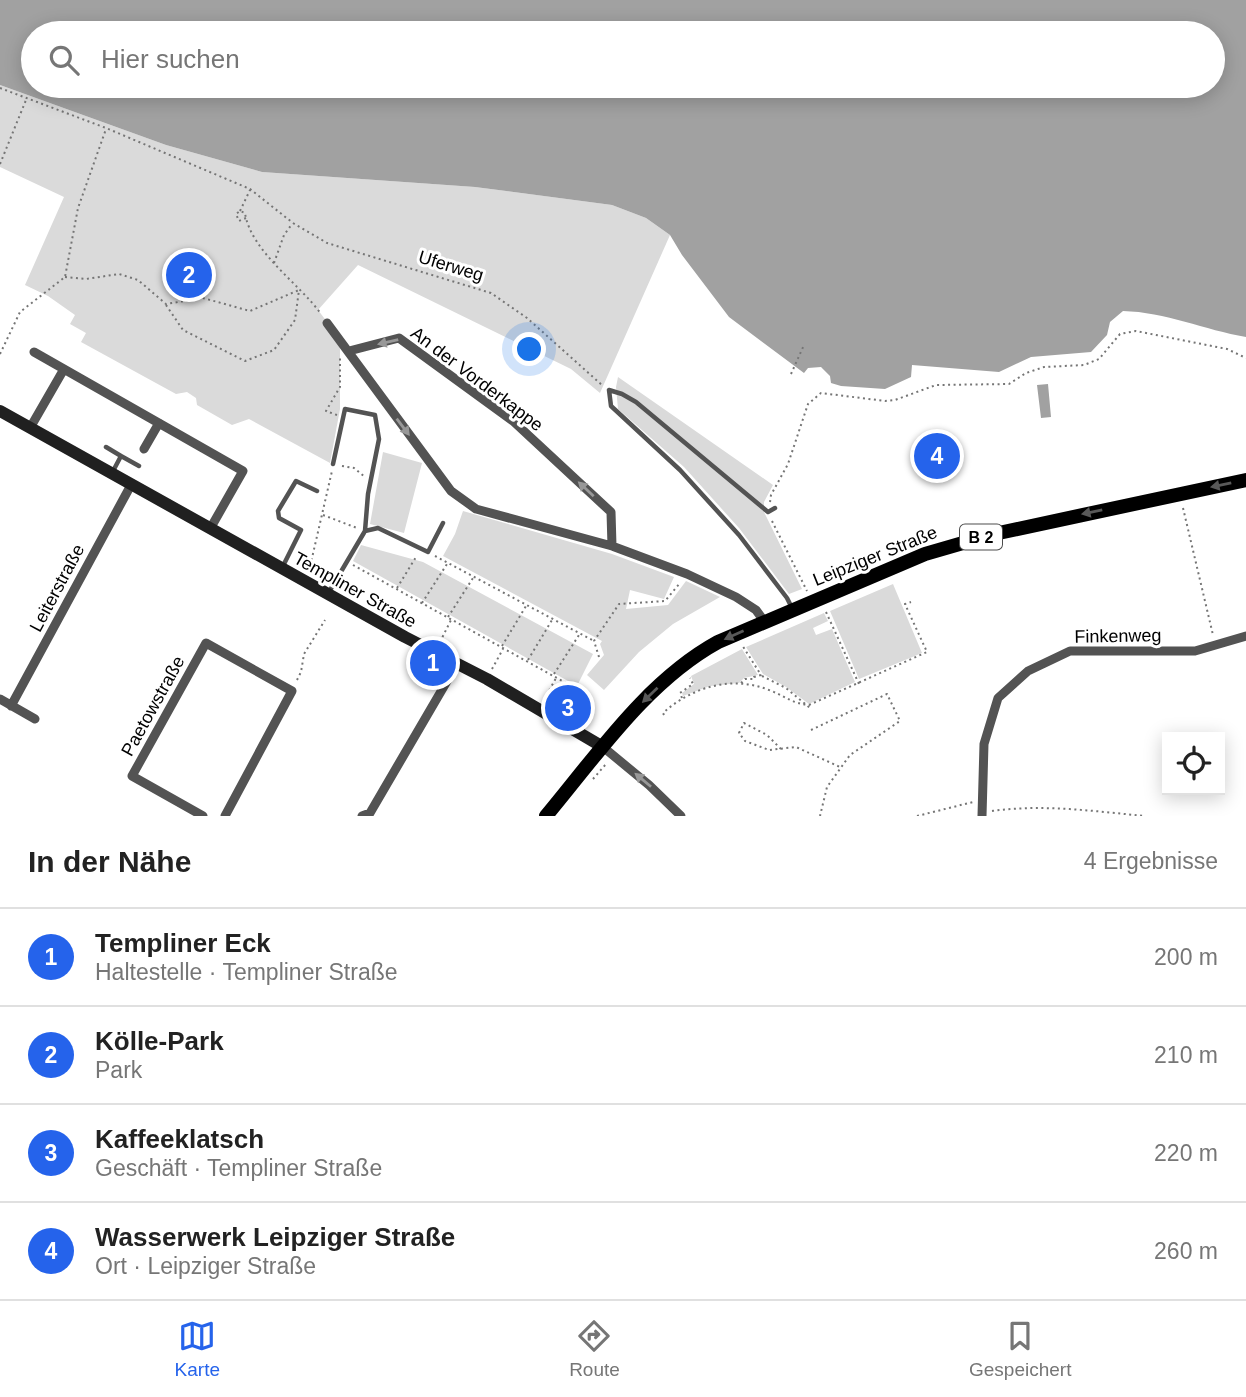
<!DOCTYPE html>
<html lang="de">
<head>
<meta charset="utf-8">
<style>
  body { margin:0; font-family:Arial,sans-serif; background:#f6f6f6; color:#222 }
  .controls { position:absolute; right:21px; bottom:21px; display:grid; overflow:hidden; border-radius:0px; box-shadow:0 4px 18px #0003 }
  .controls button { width:63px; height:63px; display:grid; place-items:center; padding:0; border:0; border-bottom:2px solid #e0e0e0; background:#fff; color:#222; font:35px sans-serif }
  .you { position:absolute; left:530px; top:350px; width:24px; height:24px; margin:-18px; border:5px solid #fff; border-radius:50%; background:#1a73e8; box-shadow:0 0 0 10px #1a73e833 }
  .badge { display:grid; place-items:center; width:46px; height:46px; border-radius:50%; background:#2563eb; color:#fff; font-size:23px; font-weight:700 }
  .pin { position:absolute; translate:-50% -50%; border:4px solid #fff; box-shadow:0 2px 7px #0006 }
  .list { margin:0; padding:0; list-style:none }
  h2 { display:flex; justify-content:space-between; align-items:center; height:91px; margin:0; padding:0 28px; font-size:30px }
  h2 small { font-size:23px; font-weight:400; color:#767676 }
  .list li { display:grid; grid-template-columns:46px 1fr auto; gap:21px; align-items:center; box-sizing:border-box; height:98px; padding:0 28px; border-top:2px solid #e0e0e0 }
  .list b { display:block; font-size:26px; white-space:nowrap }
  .list p { margin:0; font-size:23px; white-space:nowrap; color:#767676 }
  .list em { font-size:23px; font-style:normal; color:#767676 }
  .icon { flex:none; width:38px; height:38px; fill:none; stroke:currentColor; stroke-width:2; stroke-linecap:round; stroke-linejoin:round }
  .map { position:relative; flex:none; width:1246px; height:816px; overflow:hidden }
  .search { position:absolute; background:#fff; box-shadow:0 4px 18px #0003; left:21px; right:21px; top:21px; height:77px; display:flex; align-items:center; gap:18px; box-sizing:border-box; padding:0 24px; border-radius:38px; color:#767676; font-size:26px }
  .sheet { height:483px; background:#fff }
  nav { display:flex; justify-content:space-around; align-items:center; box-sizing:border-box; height:98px; border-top:2px solid #e0e0e0; background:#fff; font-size:19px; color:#767676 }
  nav a { display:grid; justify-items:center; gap:4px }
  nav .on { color:#2563eb }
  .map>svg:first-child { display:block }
  .green { fill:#dadada }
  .water { fill:#a1a1a1; fill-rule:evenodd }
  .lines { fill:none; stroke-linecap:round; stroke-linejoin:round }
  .path { stroke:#757575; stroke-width:2; stroke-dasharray:2 3.5; stroke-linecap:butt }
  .lane { stroke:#535353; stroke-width:4.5 }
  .street { stroke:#535353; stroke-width:9 }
  .secondary { stroke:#202020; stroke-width:12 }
  .primary { stroke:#000; stroke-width:14 }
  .oneway { fill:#989898 }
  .oneway2 { fill:#595959 }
  .labels { text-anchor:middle; stroke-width:6; stroke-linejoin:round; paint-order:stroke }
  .shield { fill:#fff; stroke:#4c4c4c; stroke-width:2 }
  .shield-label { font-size:16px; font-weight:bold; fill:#000 }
  .street-label { font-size:18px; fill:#000; stroke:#fff }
</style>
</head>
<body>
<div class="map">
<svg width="1246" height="816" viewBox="0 0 1246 816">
  <rect width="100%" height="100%" fill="#fff"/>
  <!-- green -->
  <path class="green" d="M0 85 166 145 262 172 475 187 612 205 646 218 670 235 600 393 571 369 358 265 318 310 340 339V409L330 463 249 419 232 425 197 405 196 398 187 392 176 394 81 342 86 333 70 324 75 315 48 296 25 285 64 197 0 167Z
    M618 377 773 485 764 502V512L802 589 789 594 739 528 684 467 618 409 616 387Z
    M383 452 422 463 404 533 370 524Z
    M463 511 612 554 674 577 664 599 630 590 626 609 668 605 686 581 720 597 673 624 639 652 604 690 587 675 604 655 600 644 602 641 443 556 455 534Z
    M361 545 423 562 593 654 577 686 353 561Z
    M893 584 922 653 859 679 830 611Z
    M824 613 828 621 813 628 816 635 832 629 855 682 809 704 786 687 763 674 746 647Z
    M742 649 758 675 744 678 739 683 710 686 683 696 682 693 694 684 691 676Z"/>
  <!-- water -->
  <path class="water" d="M0 0H1246V337C1205 330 1165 312 1123 311L1110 322 1107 335 1091 352 1031 357 999 372 912 365 911 377 885 389 841 386 831 383 830 376 821 367 808 368 804 373 729 317 682 255 670 235 646 218 612 205 475 187 262 172 166 145 0 85ZM33 33H1213V86H33Z
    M1048 384 1051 417 1041 418 1037 385Z"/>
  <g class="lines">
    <!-- path -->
    <path class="path" d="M0 88 106 128 250 189 293 223 327 243 491 293 527 318 603 386
      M0 164 26 100
      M240 211 250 190
      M246 218 239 221 236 214 240 211 245 213C251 252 299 283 321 314
      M274 263 284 235 292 224
      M65 277 86 279 119 274 138 280 166 304 203 298 250 311 299 290
      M166 305 183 330 245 361 274 350 295 320 299 290
      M0 354 20 312 65 277 78 208 106 129
      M791 374 804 345
      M337 415 326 411 340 387V358
      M342 466 354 468 365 477
      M770 502 771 495 788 464 808 404 821 393 885 401 895 400 936 385 1009 384 1026 373 1044 367 1084 365 1099 359 1120 334 1136 331 1227 349 1246 358
      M1183 508 1213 635
      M323 515 357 528
      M772 521 807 591
      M435 556 594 641
      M353 565 575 688
      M309 571 332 471
      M397 588 416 557
      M422 603 447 564
      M826 612 859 684
      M448 617 473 578
      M440 642 451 620
      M502 646 526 606
      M599 657 594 641 619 604 665 601 680 583
      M528 660 552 620
      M492 669 503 649
      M554 674 579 635
      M762 676 786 688 810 708
      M297 680 301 672 304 654 325 620
      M741 683 745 679H754V677L761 675 742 645
      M682 698 680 693 693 684 690 678
      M544 700 556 678
      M664 715 663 713C692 687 732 675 769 690 783 695 793 704 809 705L927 652 905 604 911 602
      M811 730 887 694 900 721 850 755 827 787 820 816
      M781 749 767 735 744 723 739 733 745 741 769 750 796 747 840 767
      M593 779 606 764
      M992 811C1042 804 1094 811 1144 816
      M917 816 973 802"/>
    <!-- lane -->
    <path class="lane" d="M106 447 121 456 112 473
      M121 456 139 466
      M775 508 768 512 636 402 622 394 609 390 611 406 680 470 739 535 787 598 792 608
      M365 531 378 528 428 552 443 523
      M282 568 301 530 279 518 278 511 296 481 317 491
      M329 592 365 531 368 494 379 439 375 415 345 409 333 464"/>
    <!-- street -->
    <path class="street" d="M327 323 451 491 476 509 612 546 687 574 736 597 756 610 764 621
      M349 351 399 338 513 421 611 512 612 546
      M34 352 243 471 210 529
      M30 428 64 369
      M144 449 159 423
      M0 699 35 719
      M11 706 131 485
      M603 747 649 785 681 816
      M203 816 132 776 206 643 292 691 225 816
      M362 816 370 813 457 664
      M982 816 984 744 998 698 1028 671 1070 651H1195L1246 636"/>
    <!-- secondary -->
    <path class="secondary" d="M0 411 405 637 487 679 603 747"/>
    <!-- primary -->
    <path class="primary" d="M546 816C597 755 647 681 718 642L925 554 994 534 1246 480"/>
  </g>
  <!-- one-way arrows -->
  <defs><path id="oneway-solid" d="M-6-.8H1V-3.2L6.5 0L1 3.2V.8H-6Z" transform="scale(1.75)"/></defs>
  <g class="oneway">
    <use href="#oneway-solid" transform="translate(388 342) rotate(167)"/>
    <use href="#oneway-solid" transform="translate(403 427) rotate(53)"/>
    <use href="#oneway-solid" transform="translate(586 489) rotate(-137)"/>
    <use href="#oneway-solid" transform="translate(643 780) rotate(-140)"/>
  </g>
  <g class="oneway2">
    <use href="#oneway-solid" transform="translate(1221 485) rotate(168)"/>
    <use href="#oneway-solid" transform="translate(1092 512) rotate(168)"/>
    <use href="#oneway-solid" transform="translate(734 635) rotate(156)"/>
    <use href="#oneway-solid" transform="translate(650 695) rotate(136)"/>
  </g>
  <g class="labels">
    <!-- shield labels -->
    <rect class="shield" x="960" y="524.5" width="42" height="25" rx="5"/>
    <g class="shield-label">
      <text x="981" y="543">B 2</text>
    </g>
    <!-- street labels -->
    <g class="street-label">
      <text transform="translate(451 266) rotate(17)" y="6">Uferweg</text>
      <text transform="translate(477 379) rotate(37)" y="6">An der Vorderkappe</text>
      <text transform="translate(875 556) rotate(-22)" y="6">Leipziger Straße</text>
      <text transform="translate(57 588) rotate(-62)" y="6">Leiterstraße</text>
      <text transform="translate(355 590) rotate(29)" y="6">Templiner Straße</text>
      <text transform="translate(1118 636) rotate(-1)" y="6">Finkenweg</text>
      <text transform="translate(153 706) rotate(-61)" y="6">Paetowstraße</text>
    </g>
  </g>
</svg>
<div class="controls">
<button><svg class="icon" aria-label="locate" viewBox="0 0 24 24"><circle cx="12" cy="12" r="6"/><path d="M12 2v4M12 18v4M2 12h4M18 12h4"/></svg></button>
</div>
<div class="you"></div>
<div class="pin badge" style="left:433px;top:663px">1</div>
<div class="pin badge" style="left:189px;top:275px">2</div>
<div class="pin badge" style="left:568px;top:708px">3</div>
<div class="pin badge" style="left:937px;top:456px">4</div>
<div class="search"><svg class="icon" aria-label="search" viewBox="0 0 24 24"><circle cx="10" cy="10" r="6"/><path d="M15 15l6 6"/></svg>Hier suchen</div>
</div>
<section class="sheet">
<h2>In der Nähe<small>4 Ergebnisse</small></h2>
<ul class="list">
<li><span class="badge">1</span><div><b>Templiner Eck</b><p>Haltestelle · Templiner Straße</p></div><em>200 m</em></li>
<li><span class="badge">2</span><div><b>Kölle-Park</b><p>Park</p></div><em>210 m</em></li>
<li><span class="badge">3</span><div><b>Kaffeeklatsch</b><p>Geschäft · Templiner Straße</p></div><em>220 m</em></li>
<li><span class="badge">4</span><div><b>Wasserwerk Leipziger Straße</b><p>Ort · Leipziger Straße</p></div><em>260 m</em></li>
</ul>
</section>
<nav>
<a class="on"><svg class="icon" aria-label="map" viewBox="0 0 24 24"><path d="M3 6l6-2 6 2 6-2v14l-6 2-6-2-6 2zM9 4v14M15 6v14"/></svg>Karte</a>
<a><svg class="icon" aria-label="directions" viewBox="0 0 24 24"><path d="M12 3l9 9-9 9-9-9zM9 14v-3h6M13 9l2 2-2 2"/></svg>Route</a>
<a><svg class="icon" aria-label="saved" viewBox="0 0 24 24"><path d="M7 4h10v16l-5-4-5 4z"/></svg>Gespeichert</a>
</nav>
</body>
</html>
